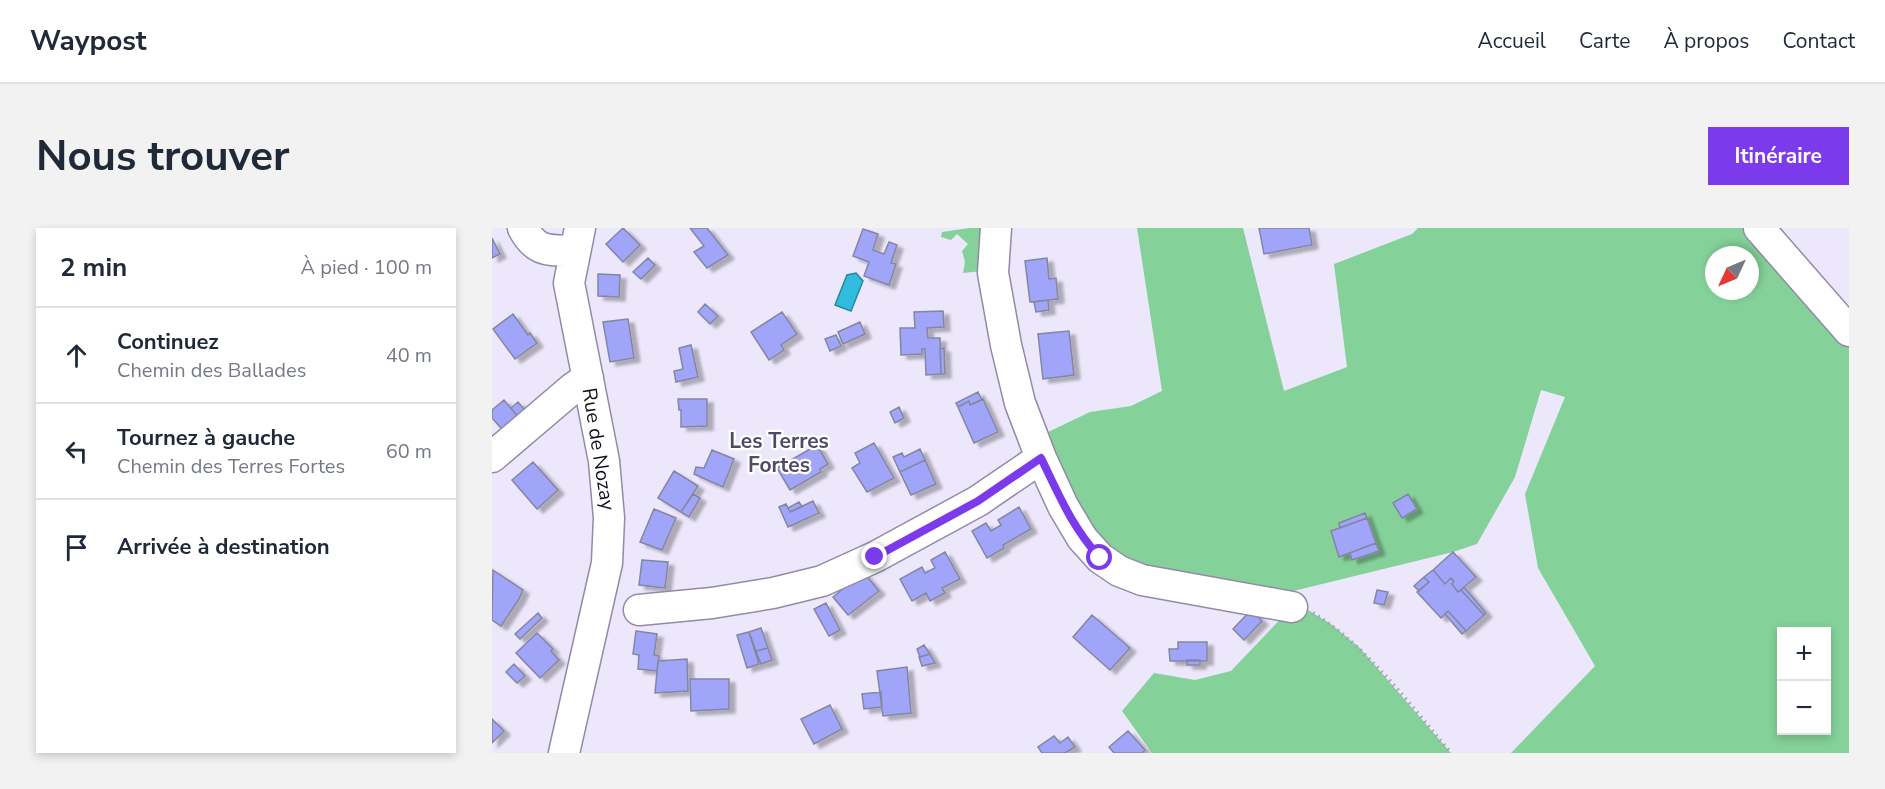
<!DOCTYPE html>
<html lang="fr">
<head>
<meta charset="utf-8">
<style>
  body { margin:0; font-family:"Nunito Sans",sans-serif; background:#f2f2f3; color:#1f2937 }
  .controls { position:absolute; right:18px; bottom:18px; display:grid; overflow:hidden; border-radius:0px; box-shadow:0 3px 9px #0003 }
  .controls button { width:54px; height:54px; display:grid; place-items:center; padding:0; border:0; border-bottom:2px solid #e0e1e3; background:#fff; color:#1f2937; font:30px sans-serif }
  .compass { position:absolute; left:1213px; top:18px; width:54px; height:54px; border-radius:50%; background:#fff; box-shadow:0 3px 9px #0003; rotate:226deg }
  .stop { position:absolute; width:18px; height:18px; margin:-14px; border:4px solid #7c3aed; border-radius:50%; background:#fff }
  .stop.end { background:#7c3aed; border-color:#fff; box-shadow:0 2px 6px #0008 }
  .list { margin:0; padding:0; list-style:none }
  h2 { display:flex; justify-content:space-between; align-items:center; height:78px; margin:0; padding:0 24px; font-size:26px }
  h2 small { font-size:20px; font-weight:400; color:#747a83 }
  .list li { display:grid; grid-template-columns:39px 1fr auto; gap:18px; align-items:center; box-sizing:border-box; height:96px; padding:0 24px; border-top:2px solid #e0e1e3 }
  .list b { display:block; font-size:22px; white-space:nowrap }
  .list p { margin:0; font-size:20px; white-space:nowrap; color:#747a83 }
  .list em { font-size:20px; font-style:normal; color:#747a83 }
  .icon { flex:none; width:33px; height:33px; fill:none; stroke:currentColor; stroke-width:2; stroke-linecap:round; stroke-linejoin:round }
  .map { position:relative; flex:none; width:1357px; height:525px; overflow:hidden; border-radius:0px }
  header { display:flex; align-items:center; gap:36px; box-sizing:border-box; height:84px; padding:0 30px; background:#fff; border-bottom:2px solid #e0e1e3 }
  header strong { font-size:28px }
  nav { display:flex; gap:33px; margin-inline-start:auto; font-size:21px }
  .intro { display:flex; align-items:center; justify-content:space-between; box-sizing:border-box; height:144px; padding:0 36px }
  h1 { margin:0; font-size:42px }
  .button { padding:15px 27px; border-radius:0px; background:#7c3aed; color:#fff; font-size:21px; font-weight:700 }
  main { display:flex; gap:36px; padding:0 36px }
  aside { flex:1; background:#fff; border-radius:0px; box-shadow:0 3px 9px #0003 }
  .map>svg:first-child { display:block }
  .green { fill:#85d19a; fill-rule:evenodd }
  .water { fill:#31bbdd; stroke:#2787a2; stroke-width:1.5 }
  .building { fill:#a0a5fa; stroke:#8386a2; stroke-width:1.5; filter:url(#shadow) }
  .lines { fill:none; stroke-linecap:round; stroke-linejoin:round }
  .minor-casing { stroke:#928aa7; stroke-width:33 }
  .path { stroke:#a5a1b1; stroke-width:4; stroke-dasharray:1.5 4.5; stroke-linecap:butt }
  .minor { stroke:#fff; stroke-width:30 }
  .route { stroke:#7c3aed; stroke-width:8 }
  .labels { text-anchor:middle; stroke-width:4.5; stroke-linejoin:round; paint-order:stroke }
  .street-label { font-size:20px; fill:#110e19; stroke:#fff }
  .neighbourhood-label { font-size:21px; font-weight:bold; fill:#514a64; stroke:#fff }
</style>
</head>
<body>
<header>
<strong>Waypost</strong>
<nav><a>Accueil</a><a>Carte</a><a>À propos</a><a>Contact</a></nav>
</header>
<div class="intro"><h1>Nous trouver</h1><a class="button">Itinéraire</a></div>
<main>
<aside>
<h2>2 min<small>À pied · 100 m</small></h2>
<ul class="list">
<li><svg class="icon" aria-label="ahead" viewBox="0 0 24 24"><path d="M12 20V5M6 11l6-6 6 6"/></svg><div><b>Continuez</b><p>Chemin des Ballades</p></div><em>40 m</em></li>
<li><svg class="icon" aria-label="left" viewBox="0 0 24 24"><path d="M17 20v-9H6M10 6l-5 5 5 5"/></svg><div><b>Tournez à gauche</b><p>Chemin des Terres Fortes</p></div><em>60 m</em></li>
<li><svg class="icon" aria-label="arrive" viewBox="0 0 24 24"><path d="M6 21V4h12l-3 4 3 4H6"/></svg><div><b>Arrivée à destination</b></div></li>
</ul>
</aside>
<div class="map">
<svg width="1357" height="525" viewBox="0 0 1357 525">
  <defs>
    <filter id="shadow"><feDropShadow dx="6" dy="4" stdDeviation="1.5" flood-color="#0004"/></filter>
  </defs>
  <rect width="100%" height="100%" fill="#ece7fa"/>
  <!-- green -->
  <path class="green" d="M477 0H494L490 43 471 45 473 34 470 23 476 16 465 6 459 12 449 9 450 4Z
    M645 0H751L792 163 855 139 842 36 920 6 926 0H1254L1357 119V525H1019L1103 438 1046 340 1033 266 1073 169 1049 162 1023 249 985 316 961 324 785 367 645 340 605 314 552 206 598 184 639 178 670 163ZM1222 27H1258V63H1222ZM1290 404H1334V502H1290Z
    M800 379 816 382 839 396 868 420 959 525H660L630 483 662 445 703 452 739 443Z"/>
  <!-- water -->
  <path class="water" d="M364 45 371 53 359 83 343 77 355 47Z"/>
  <!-- building -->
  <path class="building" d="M131 0 148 17 131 34 114 16Z
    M198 0H215L236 27 215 40 202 24 212 18Z
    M767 0H817L820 17 772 26Z
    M371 1 386 6 381 22 392 26 397 14 405 17 399 35 404 36 397 57 372 48 377 34 361 28Z
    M0 10 8 26 0 30Z
    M156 30 163 37 149 51 141 44Z
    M555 30 557 51 564 50 566 71 538 74 533 33Z
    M106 46 128 47 127 69 106 68Z
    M556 72 557 82 544 84 542 74Z
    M213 76 226 88 218 96 206 84Z
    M451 83 452 99 435 100 436 110H448L449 146 434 147 433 121H430V126L409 127 408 100H423L422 84Z
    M290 84 305 106 289 117 292 122 277 132 259 104Z
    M21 86 36 107 38 105 45 115 23 131 1 101Z
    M136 91 142 130 118 134 111 94Z
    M368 94 373 106 351 116 346 104Z
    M577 103 582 147 551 151 546 106Z
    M344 107 349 118 338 123 333 111Z
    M199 117 206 149 184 154 182 143 191 141 187 120Z
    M452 120 453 146H449L448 121Z
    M486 164 490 172 478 177 477 173 466 179 464 175Z
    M186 171H215V198L189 199V182H187Z
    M491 171 506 204 482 215 466 179 477 173 478 177Z
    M12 172 31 195 16 208 0 190V182Z
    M26 174 38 188 30 194 19 180Z
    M407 179 412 190 403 195 398 184Z
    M382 215 402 250 375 264 360 240 368 235 363 225Z
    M325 217 336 236 328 241 329 244 298 262 285 240Z
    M428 221 433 232 408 244 401 229 410 225 412 229Z
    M220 222 242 231 231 259 202 246 204 239 212 240Z
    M433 232 444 256 419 267 408 244Z
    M41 234 66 262 45 281 20 252Z
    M182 243 206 258 189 284 166 270Z
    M201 266 208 270 197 289 189 284Z
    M916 266 925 281 910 290 901 275Z
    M321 273 327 285 296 299 287 279 294 276 298 284Z
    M307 274 310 279 298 284 296 280Z
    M527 279 539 301 511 317 512 320 495 330 480 303 494 295 499 303 509 297 506 292Z
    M162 281 184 290 170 322 148 314Z
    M873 285 875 290 848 300 847 295Z
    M875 290 884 315 847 329 839 303Z
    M884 315 887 323 860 332 858 325Z
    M453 324 468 351 450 360 453 365 438 373 434 365 420 373 408 351 430 339 433 345 443 340 439 332Z
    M961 324 984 349 966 364 960 356 962 353 959 350 953 356 941 342Z
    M150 332 176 334 173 360 147 357Z
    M1 342 31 362 27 371 9 398 0 392Z
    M941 342 953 356 959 350 962 353 960 356 966 364 969 362 992 387 974 403 956 383 949 390 925 364 937 354 932 349Z
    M371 344 387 363 356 387 341 369Z
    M932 349 937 354 927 363 922 358Z
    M972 359 994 385 992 387 969 362Z
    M885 362 896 364 892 377 882 375Z
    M334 375 348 402 337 408 322 381Z
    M759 382 770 393 752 412 741 401Z
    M956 383 974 403 970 406 953 386Z
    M46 385 50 390 28 411 23 406Z
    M600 387 638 420 618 442 581 409Z
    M269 400 276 420 264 423 257 404Z
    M144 403 165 406 162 427 167 428 165 443 146 441 147 427 141 426Z
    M257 404 267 436 255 440 245 407Z
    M45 405 61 421 59 423 67 432 48 450 24 425Z
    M686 414H715V433H678L677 421H686Z
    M432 417 438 426 428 429 425 421Z
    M276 420 280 432 269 436 264 423Z
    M438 426 443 435 430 438 427 429Z
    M195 431 196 463 163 465 166 433Z
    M695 432H708V437H695Z
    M22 436 33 448 25 455 14 444Z
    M415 439 419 485 391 488 385 443Z
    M198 451H237V481L199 483Z
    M389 464 390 479 372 481 370 466Z
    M338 477 350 501 322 516 309 491Z
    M0 491 12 503 0 515Z
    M636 503 653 522 650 525H622L617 519Z
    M562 508 568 515 576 509 583 519 573 525H550L546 519Z"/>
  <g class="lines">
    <!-- minor casing -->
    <g class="minor-casing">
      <path id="minor" d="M31 0C44 25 57 22 82 23
        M504 0 501 45 514 117 528 175 549 230 571 278 590 310 608 330 627 343 650 352 800 379
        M1267 0 1357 103
        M0 229 81 160 96 150
        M147 382 220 375 281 365 330 353 383 329 486 273 549 230
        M72 525 115 335 117 290 112 233 77 55 88 0"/>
    </g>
    <!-- path -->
    <path class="path" d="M821 385C877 420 916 475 959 525"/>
    <!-- minor -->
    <use href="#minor" class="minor"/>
  </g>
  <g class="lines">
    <!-- route -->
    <path class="route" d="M383 329 486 273 549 230C568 269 579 297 608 330"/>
  </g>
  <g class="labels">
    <!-- street labels -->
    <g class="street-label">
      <text transform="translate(107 221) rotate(81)" y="7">Rue de Nozay</text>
    </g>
    <!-- neighbourhood labels -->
    <g class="neighbourhood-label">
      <text x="287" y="220">Les Terres<tspan x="287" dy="24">Fortes</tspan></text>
    </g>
  </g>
</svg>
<div class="controls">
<button>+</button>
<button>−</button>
</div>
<svg class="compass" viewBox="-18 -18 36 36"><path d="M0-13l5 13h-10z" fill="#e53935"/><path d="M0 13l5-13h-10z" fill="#747a83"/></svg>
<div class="stop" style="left:608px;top:330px"></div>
<div class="stop end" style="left:383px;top:329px"></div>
</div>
</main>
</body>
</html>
